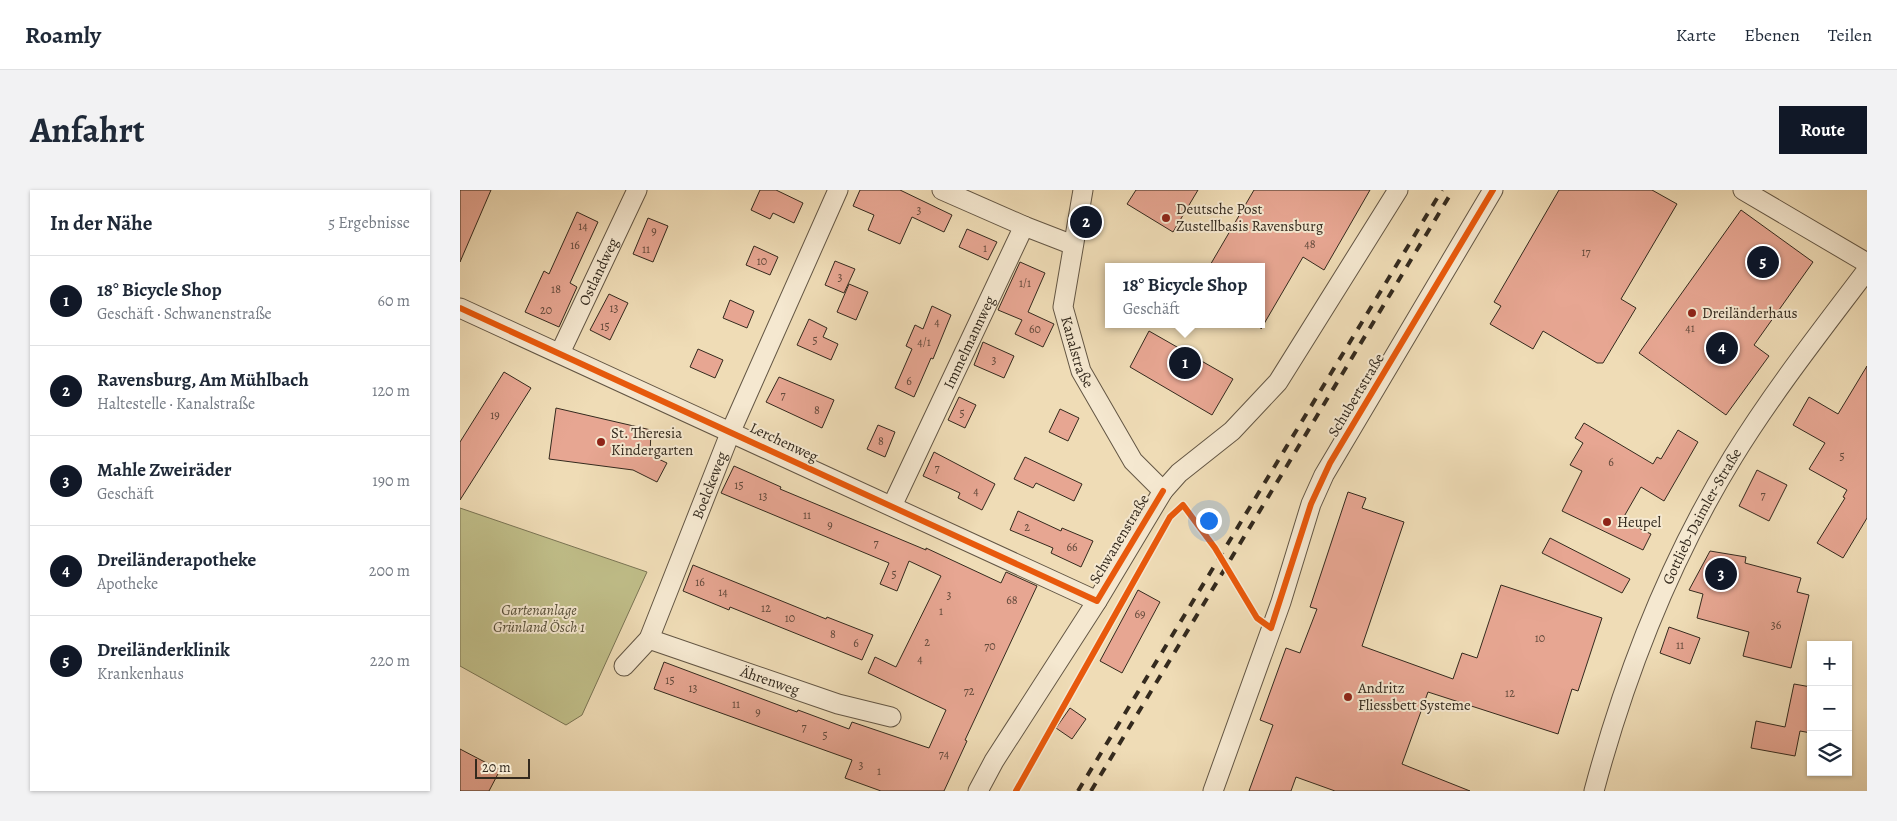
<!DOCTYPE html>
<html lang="de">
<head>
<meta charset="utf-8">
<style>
  body { margin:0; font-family:Alegreya,serif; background:#f2f2f3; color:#1f2937 }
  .controls { position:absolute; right:15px; bottom:15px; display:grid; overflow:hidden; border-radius:0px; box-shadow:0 1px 4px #0004 }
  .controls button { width:45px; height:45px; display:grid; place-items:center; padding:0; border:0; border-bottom:1px solid #e0e1e3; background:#fff; color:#1f2937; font:25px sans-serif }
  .scale { position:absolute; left:15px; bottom:12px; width:55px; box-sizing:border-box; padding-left:5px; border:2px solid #342a1e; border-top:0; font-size:14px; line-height:18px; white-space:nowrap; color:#342a1e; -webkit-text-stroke:4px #f5e8d0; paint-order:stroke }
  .you { position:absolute; left:748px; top:330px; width:18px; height:18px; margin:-12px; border:4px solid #fff; border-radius:50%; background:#1a73e8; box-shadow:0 0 0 8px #1a73e833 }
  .badge { display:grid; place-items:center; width:32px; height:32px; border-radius:50%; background:#111827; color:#fff; font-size:16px; font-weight:700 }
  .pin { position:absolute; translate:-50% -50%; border:2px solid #fff; box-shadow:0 1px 5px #0006 }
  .popup { position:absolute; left:645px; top:73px; width:160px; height:65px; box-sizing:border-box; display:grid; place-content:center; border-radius:0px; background:#fff; filter:drop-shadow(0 1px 4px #0005); font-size:16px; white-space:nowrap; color:#747a83 }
  .popup b { font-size:19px; color:#1f2937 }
  .popup::after { content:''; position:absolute; left:50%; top:100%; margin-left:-10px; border:10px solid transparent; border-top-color:#fff }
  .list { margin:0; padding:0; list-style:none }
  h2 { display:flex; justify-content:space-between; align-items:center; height:65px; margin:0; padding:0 20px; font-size:21px }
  h2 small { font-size:16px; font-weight:400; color:#747a83 }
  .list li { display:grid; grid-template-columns:32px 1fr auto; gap:15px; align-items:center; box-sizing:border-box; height:90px; padding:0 20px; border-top:1px solid #e0e1e3 }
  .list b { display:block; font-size:19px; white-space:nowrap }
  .list p { margin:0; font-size:16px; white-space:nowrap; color:#747a83 }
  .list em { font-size:16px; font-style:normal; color:#747a83 }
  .icon { flex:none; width:28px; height:28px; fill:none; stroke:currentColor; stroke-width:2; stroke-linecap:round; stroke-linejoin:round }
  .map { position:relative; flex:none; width:1407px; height:601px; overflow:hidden; border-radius:0px }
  header { display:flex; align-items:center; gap:30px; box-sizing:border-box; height:70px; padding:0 25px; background:#fff; border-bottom:1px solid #e0e1e3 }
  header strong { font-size:24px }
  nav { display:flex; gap:28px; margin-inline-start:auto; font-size:18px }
  .intro { display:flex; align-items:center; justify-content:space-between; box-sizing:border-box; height:120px; padding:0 30px }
  h1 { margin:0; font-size:35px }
  .button { padding:12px 22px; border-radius:0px; background:#111827; color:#fff; font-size:18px; font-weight:700 }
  main { display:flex; gap:30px; padding:0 30px }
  aside { flex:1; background:#fff; border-radius:0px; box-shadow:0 1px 4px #0004 }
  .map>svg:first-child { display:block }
  .green { fill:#c0be89; stroke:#7a7454 }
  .building { fill:#e7a692; stroke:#342a1e }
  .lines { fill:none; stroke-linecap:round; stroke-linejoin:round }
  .street-casing { stroke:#635644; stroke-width:21 }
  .street { stroke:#f5e8d0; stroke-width:19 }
  .rail { stroke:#342a1e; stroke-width:4; stroke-dasharray:9 9; stroke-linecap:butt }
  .cycleway-casing { stroke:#f5e8d0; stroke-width:9 }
  .cycleway { stroke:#e8590c; stroke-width:6 }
  .poi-dot { fill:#8f2418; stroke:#f5e8d0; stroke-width:2 }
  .labels { text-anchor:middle; stroke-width:4; stroke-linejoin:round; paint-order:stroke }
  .number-label { font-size:12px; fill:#61493b }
  .poi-label { font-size:15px; fill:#342a1e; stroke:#f5e8d0; text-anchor:start }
  .street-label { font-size:15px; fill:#342a1e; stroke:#f5e8d0 }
  .park-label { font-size:15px; font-style:italic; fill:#574f39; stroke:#f5e8d0 }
</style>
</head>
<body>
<header>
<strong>Roamly</strong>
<nav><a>Karte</a><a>Ebenen</a><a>Teilen</a></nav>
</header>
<div class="intro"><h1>Anfahrt</h1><a class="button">Route</a></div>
<main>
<aside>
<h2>In der Nähe<small>5 Ergebnisse</small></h2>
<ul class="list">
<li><span class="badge">1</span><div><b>18° Bicycle Shop</b><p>Geschäft · Schwanenstraße</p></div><em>60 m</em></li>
<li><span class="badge">2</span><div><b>Ravensburg, Am Mühlbach</b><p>Haltestelle · Kanalstraße</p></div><em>120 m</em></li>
<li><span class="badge">3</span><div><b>Mahle Zweiräder</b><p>Geschäft</p></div><em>190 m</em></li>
<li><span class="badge">4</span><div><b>Dreiländerapotheke</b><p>Apotheke</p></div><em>200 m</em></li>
<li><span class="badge">5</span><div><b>Dreiländerklinik</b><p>Krankenhaus</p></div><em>220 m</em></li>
</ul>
</aside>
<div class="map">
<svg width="1407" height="601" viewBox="0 0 1407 601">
  <rect width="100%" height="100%" fill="#efdcb6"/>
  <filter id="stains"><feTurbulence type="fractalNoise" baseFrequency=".004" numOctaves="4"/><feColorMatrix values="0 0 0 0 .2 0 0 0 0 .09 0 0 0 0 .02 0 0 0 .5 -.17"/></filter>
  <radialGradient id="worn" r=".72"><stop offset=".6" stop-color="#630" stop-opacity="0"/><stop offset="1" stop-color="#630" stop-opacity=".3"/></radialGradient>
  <!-- green -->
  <path class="green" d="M0 318 187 382 122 525 106 535 0 476Z"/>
  <!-- building -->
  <path class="building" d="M0 0H31L0 72Z
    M300 0H316L343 13 334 33 313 23 310 29 291 20Z
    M400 0H440L492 25 484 42 452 27 440 54 408 40 414 25 393 16Z
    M676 0H738L713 42 667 14Z
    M794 0H910L864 80 843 67 801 139V77H749Z
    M1099 0H1192L1217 14 1161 109 1176 118 1143 173H1137L1083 141 1073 159 1030 134 1041 116 1034 112Z
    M1281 20 1353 72 1294 155 1309 166 1266 225 1179 163Z
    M117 22 138 32 110 93 117 97 99 137 65 122 84 81 89 84Z
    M188 28 208 36 193 72 173 64Z
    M507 39 537 52 528 70 499 57Z
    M294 56 318 67 310 85 286 75Z
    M375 71 395 79 384 103 365 95Z
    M560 72 585 83 568 122 594 134 583 157 555 144 562 130 538 120Z
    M389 94 408 102 396 130 377 122Z
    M149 104 168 113 150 150 130 140Z
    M270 110 294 121 287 138 263 128Z
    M472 116 491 125 473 169 471 168 454 207 435 198 452 159 446 156 455 135 463 139Z
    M349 129 367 138 363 147 378 154 371 170 337 155Z
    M689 141 773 189 752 225 670 177Z
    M523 152 554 166 544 188 514 175Z
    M238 159 263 170 255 188 230 177Z
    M1407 176V328L1383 368 1357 353 1385 308 1383 307 1387 300 1349 279 1365 253 1333 235 1349 207 1378 224Z
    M44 182 71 198 0 310V252Z
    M319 187 374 210 362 238 306 212Z
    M499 207 516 215 505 238 488 230Z
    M96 218 191 240 190 265 207 273 197 292 173 280 89 269Z
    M600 219 619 228 608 251 589 242Z
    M1124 233 1193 274 1197 267 1201 269 1218 240 1238 252 1204 311 1181 297 1162 330 1191 344 1183 360 1102 321 1122 281 1110 275 1123 253 1115 248Z
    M418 235 435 242 425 267 407 259Z
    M474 262 535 294 522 320 498 308 500 303 463 286Z
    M565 267 622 294 614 311 576 293 573 298 554 289Z
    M274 276 321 297 320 299 466 360V358L541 393 546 382 577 396 505 550 507 551 484 601H421L385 588 392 570 194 499 204 472 337 522 338 520 389 539 392 532 469 558 486 520 408 483 415 467 436 477 481 386 449 371 437 401 420 394 429 373 261 303Z
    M1297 280 1327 295 1309 331 1279 316Z
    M888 302 906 308 902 318 944 332 902 456 993 489 1002 463 1017 468 1041 395 1142 428 1118 501 1112 499 1098 544 968 502 942 574 1010 601H875L836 587 831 601H789L813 535 800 530 826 458 840 463 857 419 850 417Z
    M558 321 601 341 602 338 633 351 621 377 591 363 593 358 550 340Z
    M1090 348 1170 389 1162 403 1082 363Z
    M1250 361 1286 367 1285 373 1341 388 1337 402 1349 405 1331 478 1283 466 1289 442 1237 428 1243 404 1229 400Z
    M233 375 366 429 367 427 413 445 402 470 270 417 269 420 223 401Z
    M678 400 700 412 662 483 640 471Z
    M1209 437 1240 448 1230 474 1200 463Z
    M1334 494 1351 497V543L1340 541 1335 566 1291 558 1296 531 1325 537Z
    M610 518 626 529 612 549 596 538Z
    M0 559 40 580 29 601H0Z"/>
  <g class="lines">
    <!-- street casing -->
    <g class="street-casing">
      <g id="street">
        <path d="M482 0 564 36"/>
        <path id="s1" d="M623 0 603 117 621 181 673 271 703 301"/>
        <path d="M1283 0 1407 73"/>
        <path d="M0 118 637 411"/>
        <path id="s2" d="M100 163 177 0"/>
        <path id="s3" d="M432 316 564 36 613 55"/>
        <path id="s4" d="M189 449 378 514 431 527"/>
        <path id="s5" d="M164 476 189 449 271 241 378 0"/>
        <path d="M518 601 534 571 637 411 703 301 719 283 772 241 818 192 938 0"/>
        <path d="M753 601 821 412 851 314 864 285 1033 0"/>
        <path id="s6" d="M1134 601C1165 485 1210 370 1273 267 1313 202 1361 141 1407 80"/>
      </g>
    </g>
    <!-- street -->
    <use href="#street" class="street"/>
    <!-- rail -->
    <path class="rail" d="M618 601 982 0
      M631 601 993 0"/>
    <!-- cycleway casing -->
    <g class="cycleway-casing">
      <path id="cycleway" d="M0 118 637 411 703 301
        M556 601 710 327 723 315 755 358 797 428 811 438 851 314 870 273 1033 0"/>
    </g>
    <!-- cycleway -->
    <use href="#cycleway" class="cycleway"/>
  </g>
  <!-- markers -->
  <g class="poi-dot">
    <circle cx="706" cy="28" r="5"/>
    <circle cx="1232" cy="123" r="5"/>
    <circle cx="141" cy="252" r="5"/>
    <circle cx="1147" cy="332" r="5"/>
    <circle cx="888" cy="507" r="5"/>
  </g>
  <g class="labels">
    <!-- number labels -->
    <g class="number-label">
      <text x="459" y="24">3</text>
      <text x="123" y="40">14</text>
      <text x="194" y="45">9</text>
      <text x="850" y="58">48</text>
      <text x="115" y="59">16</text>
      <text x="525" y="62">1</text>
      <text x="186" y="63">11</text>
      <text x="1126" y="66">17</text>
      <text x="302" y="75">10</text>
      <text x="380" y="91">3</text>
      <text x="565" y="97">1/1</text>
      <text x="96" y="103">18</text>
      <text x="154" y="122">13</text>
      <text x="86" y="124">20</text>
      <text x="477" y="136">4</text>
      <text x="145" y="140">15</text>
      <text x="1230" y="142">41</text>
      <text x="575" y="143">60</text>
      <text x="355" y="154">5</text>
      <text x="464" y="156">4/1</text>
      <text x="534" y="174">3</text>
      <text x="449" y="195">6</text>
      <text x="323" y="209">7</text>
      <text x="357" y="224">8</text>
      <text x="502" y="227">5</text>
      <text x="35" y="229">19</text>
      <text x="421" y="255">8</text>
      <text x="1382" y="270">5</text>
      <text x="1151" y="276">6</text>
      <text x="477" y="282">7</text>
      <text x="279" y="299">15</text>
      <text x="516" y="305">4</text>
      <text x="1303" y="309">7</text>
      <text x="303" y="310">13</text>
      <text x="347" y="329">11</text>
      <text x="370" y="339">9</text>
      <text x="567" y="341">2</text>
      <text x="416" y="357">7</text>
      <text x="612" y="361">66</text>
      <text x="434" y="388">5</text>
      <text x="240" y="396">16</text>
      <text x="263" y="406">14</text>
      <text x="489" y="409">3</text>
      <text x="552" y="414">68</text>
      <text x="306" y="422">12</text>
      <text x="481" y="425">1</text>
      <text x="680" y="428">69</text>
      <text x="330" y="432">10</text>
      <text x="1316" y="439">36</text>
      <text x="373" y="448">8</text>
      <text x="1080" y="452">10</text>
      <text x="467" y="456">2</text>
      <text x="396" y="457">6</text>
      <text x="1220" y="459">11</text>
      <text x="530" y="460">70</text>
      <text x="460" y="473">4</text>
      <text x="210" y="494">15</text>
      <text x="233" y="502">13</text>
      <text x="509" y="505">72</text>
      <text x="1050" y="507">12</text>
      <text x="276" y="518">11</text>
      <text x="298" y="526">9</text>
      <text x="344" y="541">7</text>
      <text x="365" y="549">5</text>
      <text x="484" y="568">74</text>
      <text x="401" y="579">3</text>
      <text x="419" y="585">1</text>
    </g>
    <!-- poi labels -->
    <g class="poi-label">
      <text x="716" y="24">Deutsche Post<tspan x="716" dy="17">Zustellbasis Ravensburg</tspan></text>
      <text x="1242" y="128">Dreiländerhaus</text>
      <text x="151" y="248">St. Theresia<tspan x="151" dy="17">Kindergarten</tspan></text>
      <text x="1157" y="337">Heupel</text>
      <text x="898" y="503">Andritz<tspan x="898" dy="17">Fliessbett Systeme</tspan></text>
    </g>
    <!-- street labels -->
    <g class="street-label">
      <text dy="5" stroke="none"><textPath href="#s2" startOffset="90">Ostlandweg</textPath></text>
      <text dy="5" stroke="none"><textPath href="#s3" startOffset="181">Immelmannweg</textPath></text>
      <text dy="5" stroke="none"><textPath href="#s1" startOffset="166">Kanalstraße</textPath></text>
      <text transform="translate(896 205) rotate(-59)" y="5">Schubertstraße</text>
      <text transform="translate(324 252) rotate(25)" y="5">Lerchenweg</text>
      <text dy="5" stroke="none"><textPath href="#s5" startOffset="202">Boelckeweg</textPath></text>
      <text dy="5" stroke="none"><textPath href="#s6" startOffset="296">Gottlieb-Daimler-Straße</textPath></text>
      <text transform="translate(659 349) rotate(-59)" y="5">Schwanenstraße</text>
      <text dy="5" stroke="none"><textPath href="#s4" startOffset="128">Ährenweg</textPath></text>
    </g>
    <!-- park labels -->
    <g class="park-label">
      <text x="79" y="425">Gartenanlage<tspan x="79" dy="17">Grünland Ösch 1</tspan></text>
    </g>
  </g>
  <rect width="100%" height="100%" filter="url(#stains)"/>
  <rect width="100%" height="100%" fill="url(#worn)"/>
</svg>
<div class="controls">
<button>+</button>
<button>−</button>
<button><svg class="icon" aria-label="layers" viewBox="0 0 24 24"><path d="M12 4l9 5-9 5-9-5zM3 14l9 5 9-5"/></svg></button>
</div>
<div class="scale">20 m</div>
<div class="you"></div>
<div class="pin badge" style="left:725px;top:173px">1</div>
<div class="popup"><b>18° Bicycle Shop</b>Geschäft</div>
<div class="pin badge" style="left:626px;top:32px">2</div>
<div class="pin badge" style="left:1261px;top:384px">3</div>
<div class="pin badge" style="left:1262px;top:158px">4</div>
<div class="pin badge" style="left:1303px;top:72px">5</div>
</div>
</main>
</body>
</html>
